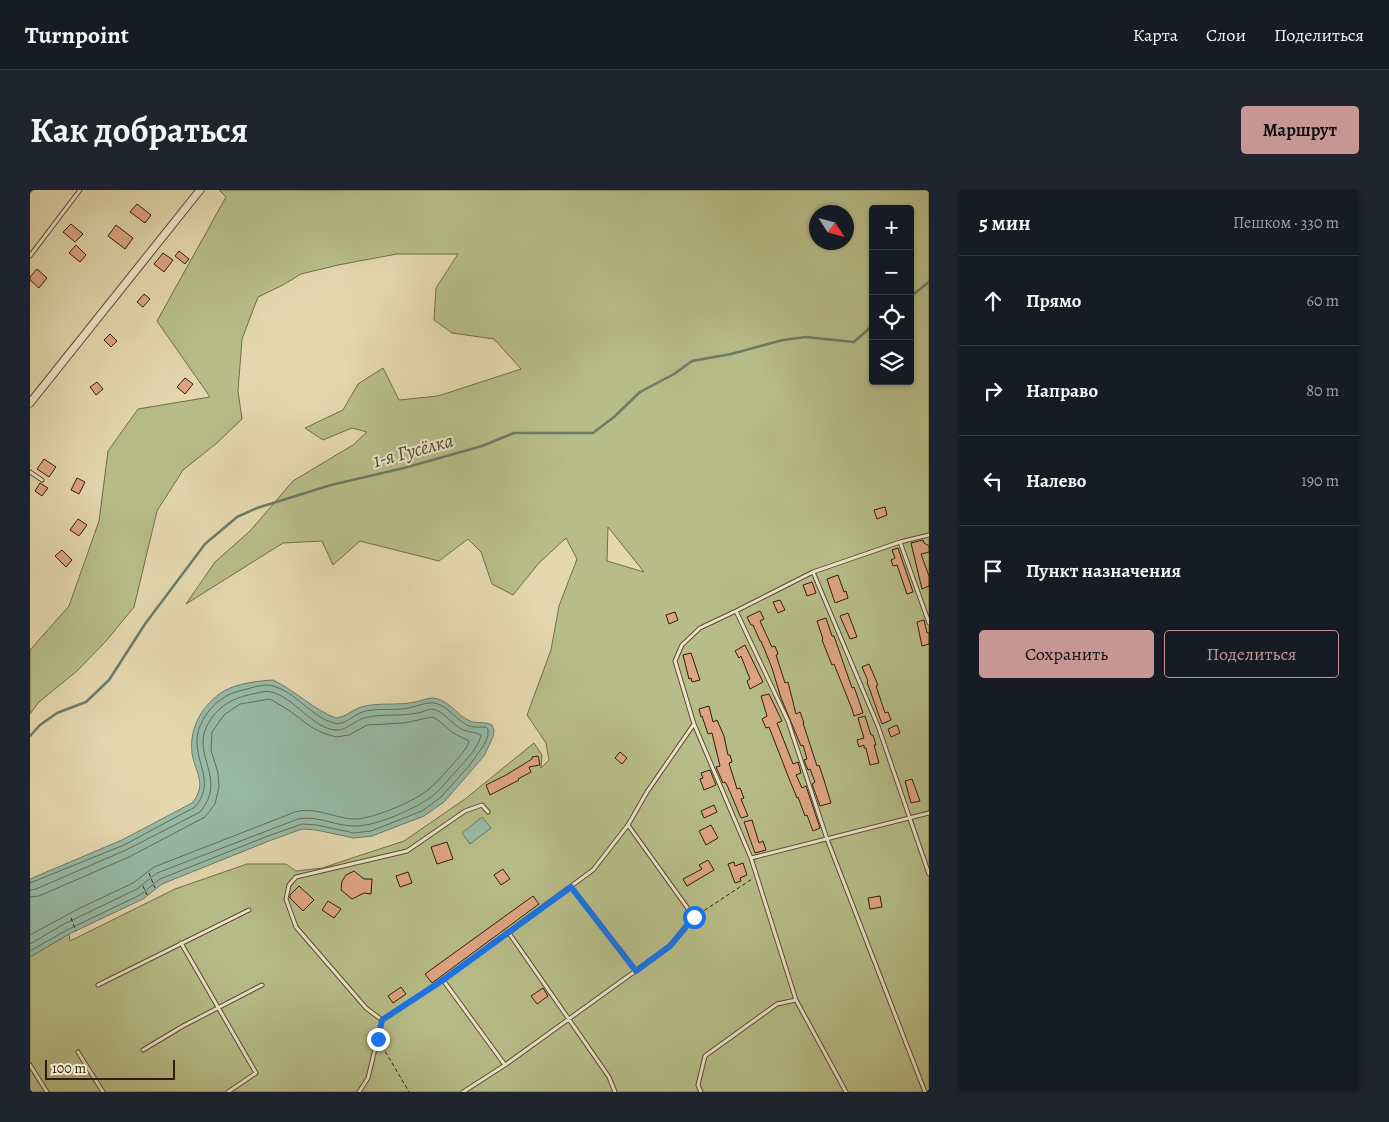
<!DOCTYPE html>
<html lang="ru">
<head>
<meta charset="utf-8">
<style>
  body { margin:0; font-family:Alegreya,serif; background:#20242c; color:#f1f3f6 }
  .controls { position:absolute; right:15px; top:15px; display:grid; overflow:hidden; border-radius:5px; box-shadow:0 1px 4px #0004 }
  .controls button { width:45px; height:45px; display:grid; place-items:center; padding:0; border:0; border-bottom:1px solid #363941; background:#171b24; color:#f1f3f6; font:25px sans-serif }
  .compass { position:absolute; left:779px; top:15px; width:45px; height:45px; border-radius:50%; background:#171b24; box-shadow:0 1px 4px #0004; rotate:126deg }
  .scale { position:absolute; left:15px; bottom:12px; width:130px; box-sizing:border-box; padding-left:5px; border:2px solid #2f1d09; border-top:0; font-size:14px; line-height:18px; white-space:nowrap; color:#2f1d09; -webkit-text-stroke:4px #ede5ca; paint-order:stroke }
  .stop { position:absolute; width:15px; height:15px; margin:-11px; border:4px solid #1a73e8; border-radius:50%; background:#fff }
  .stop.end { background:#1a73e8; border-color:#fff; box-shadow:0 1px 5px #0008 }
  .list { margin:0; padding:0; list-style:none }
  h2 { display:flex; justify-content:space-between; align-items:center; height:65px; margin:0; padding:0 20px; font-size:21px }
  h2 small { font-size:16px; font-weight:400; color:#9ea1a6 }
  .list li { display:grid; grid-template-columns:32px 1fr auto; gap:15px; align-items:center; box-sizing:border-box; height:90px; padding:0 20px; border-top:1px solid #363941 }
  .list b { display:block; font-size:19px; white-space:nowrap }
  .list em { font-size:16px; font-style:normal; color:#9ea1a6 }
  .actions { display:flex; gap:10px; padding:15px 20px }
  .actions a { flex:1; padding:11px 0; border:1px solid #c59692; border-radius:5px; text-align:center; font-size:18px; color:#c59692 }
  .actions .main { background:#c59692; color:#111 }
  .icon { flex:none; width:28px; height:28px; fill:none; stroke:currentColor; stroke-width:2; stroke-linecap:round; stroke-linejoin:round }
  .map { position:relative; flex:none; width:899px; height:902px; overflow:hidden; border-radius:5px }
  header { display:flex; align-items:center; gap:30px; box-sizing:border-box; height:70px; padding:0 25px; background:#171b24; border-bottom:1px solid #363941 }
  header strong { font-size:24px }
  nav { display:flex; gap:28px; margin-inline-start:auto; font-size:18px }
  .intro { display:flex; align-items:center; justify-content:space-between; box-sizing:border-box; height:120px; padding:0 30px }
  h1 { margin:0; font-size:35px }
  .button { padding:12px 22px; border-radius:5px; background:#c59692; color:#111; font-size:18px; font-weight:700 }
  main { display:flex; gap:30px; padding:0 30px }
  aside { flex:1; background:#171b24; border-radius:5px; box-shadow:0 1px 4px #0004 }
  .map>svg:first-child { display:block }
  .green { fill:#b7bd88; stroke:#736d48; fill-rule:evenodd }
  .water { fill:#97baa6; stroke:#6d7b67 }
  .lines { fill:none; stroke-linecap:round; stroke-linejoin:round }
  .shore { stroke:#636c58; stroke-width:1 }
  .stream { stroke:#6d7b67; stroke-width:2.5 }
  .building { fill:#dfa483; stroke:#2f1d09 }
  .service-casing { stroke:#5c4c32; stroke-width:5 }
  .minor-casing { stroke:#5c4c32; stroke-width:9 }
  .path { stroke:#2f1d09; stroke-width:1; stroke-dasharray:4 2.5; stroke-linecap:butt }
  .service { stroke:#ede5ca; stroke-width:3 }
  .minor { stroke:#ede5ca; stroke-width:7 }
  .route { stroke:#1a73e8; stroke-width:6 }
  .labels { text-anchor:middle; stroke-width:4; stroke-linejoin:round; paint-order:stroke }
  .water-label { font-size:20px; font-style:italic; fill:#4e4c38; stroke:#ede5ca }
</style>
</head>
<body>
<header>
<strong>Turnpoint</strong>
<nav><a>Карта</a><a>Слои</a><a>Поделиться</a></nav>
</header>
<div class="intro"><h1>Как добраться</h1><a class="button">Маршрут</a></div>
<main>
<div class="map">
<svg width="899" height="902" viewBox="0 0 899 902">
  <rect width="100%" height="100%" fill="#e4d7ae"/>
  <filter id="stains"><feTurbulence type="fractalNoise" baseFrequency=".004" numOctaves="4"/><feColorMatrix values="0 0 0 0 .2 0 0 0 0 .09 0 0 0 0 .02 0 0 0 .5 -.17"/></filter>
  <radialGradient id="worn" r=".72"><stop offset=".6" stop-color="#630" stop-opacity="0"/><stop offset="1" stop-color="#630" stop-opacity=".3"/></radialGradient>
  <!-- green -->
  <path class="green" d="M189 0H899V902H0V767L39 744 40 751 145 699 217 674H256L266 681 292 678 374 651 435 609 504 553 512 565 511 578 519 570 516 553 497 525 521 460 529 416 547 369 536 348 509 373 483 405 462 394 451 362 438 349 409 371 330 351 303 375 292 351 253 353 156 414 185 372 220 341 263 291 323 255 337 242 322 238 293 250 275 238 313 220 328 194 353 178 369 210 408 206 491 179 464 149 422 143 404 130 406 98 428 64H367L308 75 271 84 253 95 228 107 212 149 208 201 212 229 187 253 153 280 127 321 104 417 77 450 47 481 9 512 0 524V460L39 416 69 331 78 261 108 219 180 207 127 131 196 7ZM843 19H880V191H843ZM786 22H816V52H786ZM578 337 614 382 577 371Z"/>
  <!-- water -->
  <path class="water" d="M243 490C266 501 284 520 306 528 316 527 322 520 331 517 348 512 367 516 385 512 393 511 399 506 408 509 421 513 428 526 440 531 447 534 455 531 462 535L464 541 463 547 454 566 414 612 394 626 342 646 324 648 286 640 272 639 239 651 132 694 113 709 39 744 0 767V689L92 650 162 613C178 594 165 583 162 563 159 537 173 514 194 501 208 493 228 491 243 490Z
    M452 627 461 638 440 654 432 643Z"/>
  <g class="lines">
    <!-- shore -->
    <path class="shore" d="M0 693 94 655 165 617C191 587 152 563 174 528 183 513 197 503 213 500 222 498 234 493 243 496 266 502 281 527 304 533 315 536 322 526 332 522 345 518 360 520 373 519 382 518 390 514 399 513 414 511 425 529 437 535 443 538 450 537 456 537L458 539V546L454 555 439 576 410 608 392 621 341 641 324 643 287 635 272 634 238 646 130 689 110 705 37 740 0 761
      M0 700 6 699 96 660 170 622C200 587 156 563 181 529 191 515 202 509 218 505 225 504 234 500 241 502 264 507 283 539 306 540 318 540 324 531 334 528 351 523 370 527 387 523 392 523 397 519 402 519 412 520 419 531 427 536 435 543 444 541 451 545 448 558 437 569 428 579 420 587 413 597 405 604 388 618 345 637 324 636 305 636 287 625 268 629L127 683 107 699 34 734 0 754
      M0 707 9 706 99 667 175 627 185 614 189 597 188 583 181 560 182 542 194 525 210 514 240 509 260 521 281 537 293 543 306 547 319 545 337 535 374 533 402 527 408 530 423 543 439 551C437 559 429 567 424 573 416 581 409 591 400 598 386 611 345 628 326 629 305 629 286 616 265 622L124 677 103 693 48 719 0 745"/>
    <!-- stream -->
    <path class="stream" d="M880 105 885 103 899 92
      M0 546 10 535 27 523 56 512 79 490 115 434 175 354 207 327 227 318 301 295 374 278 452 256 484 243H563L584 227 610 202 644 184 662 171 701 164 753 150 776 147 824 152 843 135"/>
  </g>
  <!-- building -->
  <path class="building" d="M107 14 121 25 115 33 100 22Z
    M41 34 53 44 45 52 33 42Z
    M86 35 103 48 95 59 78 46Z
    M46 55 56 65 50 72 39 63Z
    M149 61 159 69 155 74 145 66Z
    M133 63 143 70 134 82 124 74Z
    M7 79 17 88 9 98 0 90V87Z
    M114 104 120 109 113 117 107 112Z
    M80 144 87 151 81 157 74 150Z
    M155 188 163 194 155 204 147 197Z
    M67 192 73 199 66 205 60 197Z
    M14 269 26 277 19 287 7 279Z
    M47 288 55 292 49 304 41 300Z
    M10 293 18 298 12 306 5 301Z
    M855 317 857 325 847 329 844 320Z
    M48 329 57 335 49 346 40 340Z
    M893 350 894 353 899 356V362L891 364 899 386V396L892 399 881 353Z
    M868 358 883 402 877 404 867 375 863 376 861 370 865 368 862 360Z
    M32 360 42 370 36 377 25 366Z
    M808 385 814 402 816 401 818 408 805 413 797 389Z
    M782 392 786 403 777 406 773 395Z
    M750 410 755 420 748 423 743 412Z
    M730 421 734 429 730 431 742 457 745 456 748 464 746 465 755 493 758 492 766 524 770 522 774 533H773L787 576 789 575 794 590 801 613 790 616 782 594 785 592 780 579 778 580 774 570 777 569 773 555 771 556 751 508 742 478 731 451H730L723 435H721L717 427Z
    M645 422 648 430 639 434 636 425Z
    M818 423 827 447 820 449 810 426Z
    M796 428 802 446H804L822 498 824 497 827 505 833 523 824 526 822 519 804 474 802 475 792 450 793 449 787 431Z
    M894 430 897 443H899V454L892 456 887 432Z
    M715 455 733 492 720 499 717 491 720 489 711 466 709 468 705 461Z
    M661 463 670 490 662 492 661 488 659 489 653 465Z
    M839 474 848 495 846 496 855 523 858 522 861 530 852 534 837 492 838 491 832 477Z
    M739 504 752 531 747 533 763 574 768 572 771 583 766 585 772 598 776 596 790 638 783 641 777 625 775 626 768 607 767 608 760 591 739 537 736 538 732 529 737 526 731 506Z
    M679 516 683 532 687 530 694 546 698 565H700L702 572 699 573 707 599 710 598 714 608 711 609 718 626 711 628 697 595 695 592 693 593 686 577 690 576 682 543 678 544 672 526 671 527 669 519Z
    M835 526 841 545H843L846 555H844L849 573 840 575 836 558H834V555L829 557 827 550 834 548 828 528Z
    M867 535 870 543 861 547 858 539Z
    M590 562 597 568 592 574 585 568Z
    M508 566 510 575 499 577 501 582 488 589 489 590 460 605 456 595 476 585 502 569V567Z
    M680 580 686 595 674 600 670 589 673 588 671 583Z
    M882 589 890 611 881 613 875 591Z
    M684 615 687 622 674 628 671 621Z
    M722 630 729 653 733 651 736 660 725 663 714 632Z
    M681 635 688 648 676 655 669 641Z
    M417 652 423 669 407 674 401 657Z
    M678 670 684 680 657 696 653 689 672 679 669 675Z
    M704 672 705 676 713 673 717 685 710 688 711 691 705 693 698 674Z
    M473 679 480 689 471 695 464 685Z
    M324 681 334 689H342L341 704 334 703 322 709 311 700 312 691 316 685Z
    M378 682 382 693 370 697 366 686Z
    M269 696 284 710 273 721 260 708V705Z
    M503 706 509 714 402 793 395 784Z
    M850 706 852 717 840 719 838 708Z
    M298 711 311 719 304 728 292 720Z
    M371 797 376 804 363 813 358 806Z
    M513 798 518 806 507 814 501 806Z"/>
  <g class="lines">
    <!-- service casing -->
    <g class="service-casing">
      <path id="service" d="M0 66 50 0
        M0 282 12 290
        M870 352 899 433
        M783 382 848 536 899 684
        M706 421 758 531 797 649 895 902
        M664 534 721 668 766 810 816 902
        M721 668 899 623
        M541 697 606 781
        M479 743 579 887 585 902
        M151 753 226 883 198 902
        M413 790 475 875
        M68 795 219 720
        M352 830 336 818 266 737 256 709 259 695 266 687 377 661 435 621 452 615 458 622
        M113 860 153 836 232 795
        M48 862 73 902
        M0 875 17 902
        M329 902 338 888 352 830 413 790 563 680 598 635 617 602 664 534 645 471 652 455 670 438 706 421 783 382 870 352 899 345
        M433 902 475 875 640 756 664 727 598 635
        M671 902 668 895 675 866 747 814 766 810"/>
    </g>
    <!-- minor casing -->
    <g class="minor-casing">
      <path id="minor" d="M0 213 170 0"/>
    </g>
    <!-- path -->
    <path class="path" d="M119 683 125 698
      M113 696 117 705
      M669 724 722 689
      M41 728 46 741
      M352 856 379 902"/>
    <!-- service -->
    <use href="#service" class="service"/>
    <!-- minor -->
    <use href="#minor" class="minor"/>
  </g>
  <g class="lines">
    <!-- route -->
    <path class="route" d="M348 849 352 830 413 790 541 697 606 781 640 756 664 727"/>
  </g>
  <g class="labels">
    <!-- water labels -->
    <g class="water-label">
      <text transform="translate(383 260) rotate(-15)" y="7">1-я Гусёлка</text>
    </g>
  </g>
  <rect width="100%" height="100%" filter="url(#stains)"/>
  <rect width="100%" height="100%" fill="url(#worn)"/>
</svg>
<div class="controls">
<button>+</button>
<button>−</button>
<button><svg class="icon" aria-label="locate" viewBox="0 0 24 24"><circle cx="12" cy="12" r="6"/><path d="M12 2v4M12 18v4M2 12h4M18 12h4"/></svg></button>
<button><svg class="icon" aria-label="layers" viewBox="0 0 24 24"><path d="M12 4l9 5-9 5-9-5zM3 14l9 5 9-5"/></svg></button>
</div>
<svg class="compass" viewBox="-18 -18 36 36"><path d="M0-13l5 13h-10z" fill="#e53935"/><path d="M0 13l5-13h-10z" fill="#9ea1a6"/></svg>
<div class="scale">100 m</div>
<div class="stop" style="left:664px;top:727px"></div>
<div class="stop end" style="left:348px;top:849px"></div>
</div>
<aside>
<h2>5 мин<small>Пешком · 330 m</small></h2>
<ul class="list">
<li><svg class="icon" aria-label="ahead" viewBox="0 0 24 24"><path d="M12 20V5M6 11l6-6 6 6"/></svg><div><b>Прямо</b></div><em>60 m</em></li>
<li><svg class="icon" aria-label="right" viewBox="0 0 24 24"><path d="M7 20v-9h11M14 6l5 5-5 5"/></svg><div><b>Направо</b></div><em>80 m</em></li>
<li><svg class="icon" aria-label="left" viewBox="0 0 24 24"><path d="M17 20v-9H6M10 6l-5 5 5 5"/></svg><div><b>Налево</b></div><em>190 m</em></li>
<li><svg class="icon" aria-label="arrive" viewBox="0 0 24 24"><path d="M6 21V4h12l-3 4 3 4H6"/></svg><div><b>Пункт назначения</b></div></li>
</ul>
<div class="actions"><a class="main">Сохранить</a><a>Поделиться</a></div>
</aside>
</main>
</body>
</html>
